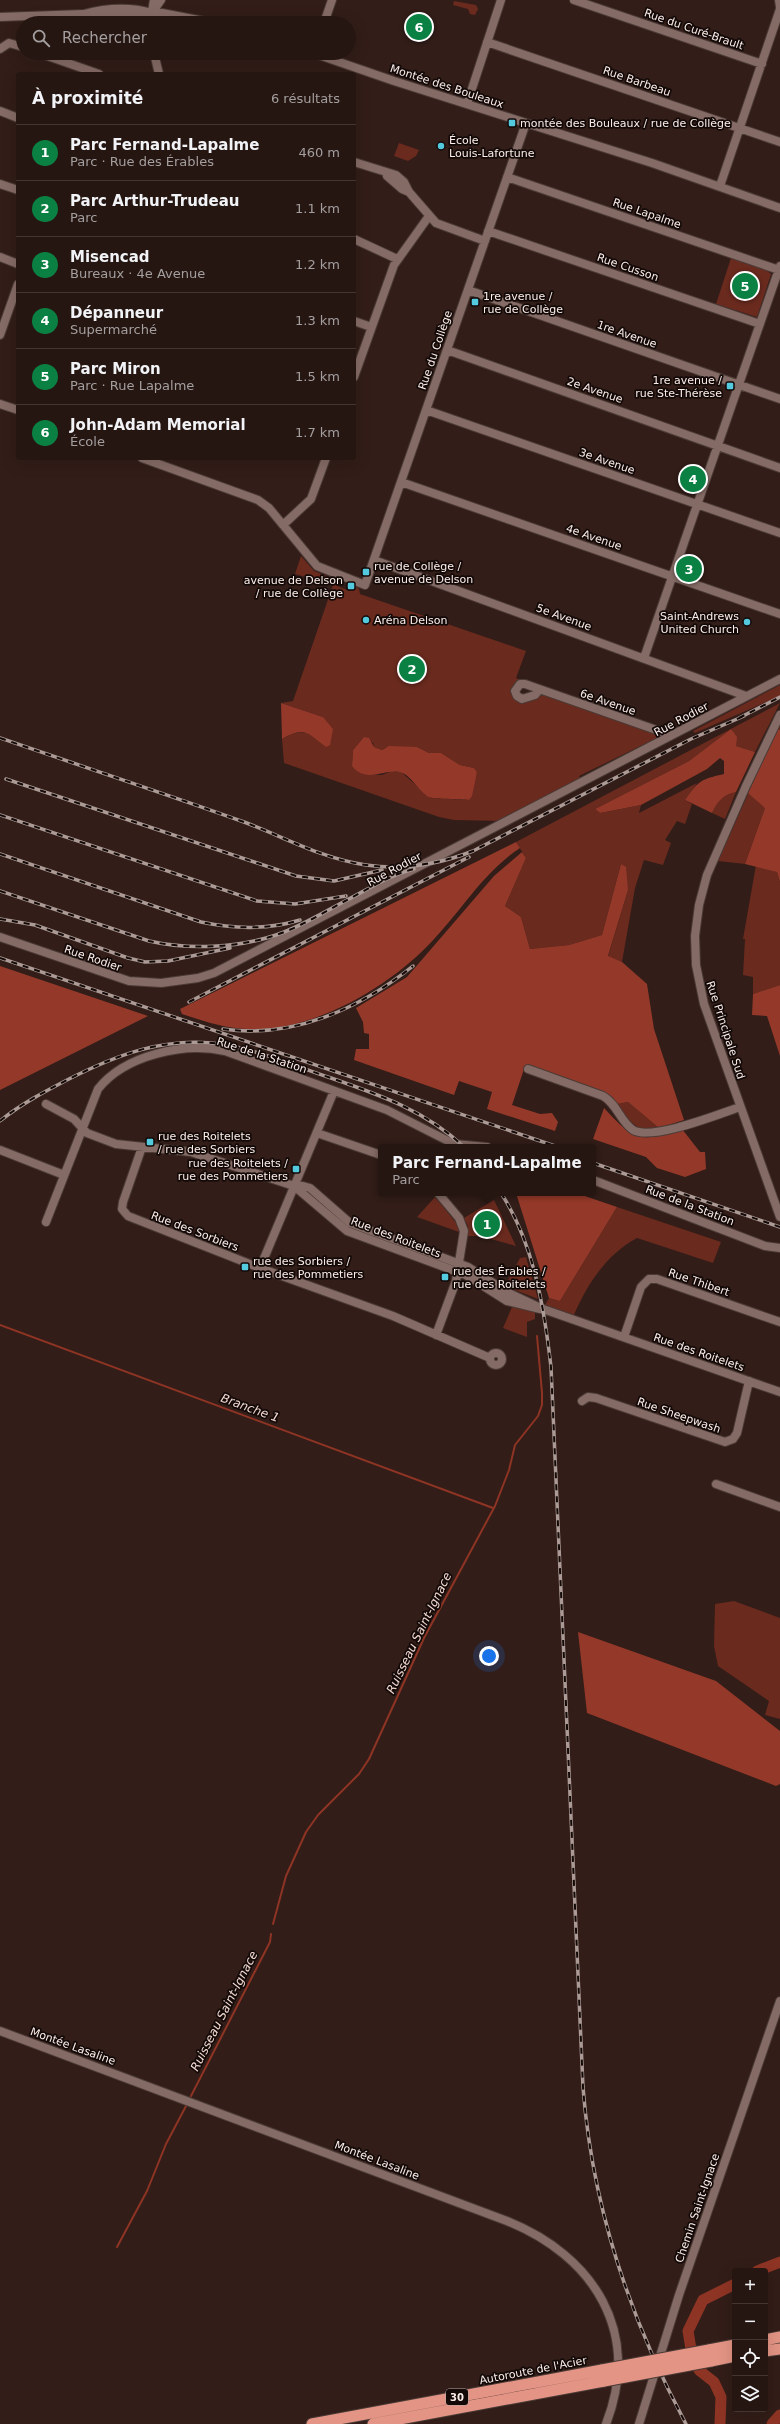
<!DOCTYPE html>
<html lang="fr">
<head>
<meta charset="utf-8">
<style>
  body { margin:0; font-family:"DejaVu Sans",sans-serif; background:#2e1f1b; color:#f1f3f6 }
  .controls { position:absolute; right:12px; bottom:12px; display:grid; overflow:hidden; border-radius:4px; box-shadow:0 4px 16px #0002 }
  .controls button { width:36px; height:36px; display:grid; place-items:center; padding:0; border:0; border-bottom:1px solid #423532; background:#261612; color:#f1f3f6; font:20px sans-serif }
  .you { position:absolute; left:489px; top:1656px; width:14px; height:14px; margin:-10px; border:3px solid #fff; border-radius:50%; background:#1a73e8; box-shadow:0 0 0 6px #1a73e833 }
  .badge { display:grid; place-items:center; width:26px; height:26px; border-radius:50%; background:#0b8043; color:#fff; font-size:13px; font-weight:700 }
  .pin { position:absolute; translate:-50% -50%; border:2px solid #fff; box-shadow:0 1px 4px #0006 }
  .popup { position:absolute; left:378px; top:1144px; width:218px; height:52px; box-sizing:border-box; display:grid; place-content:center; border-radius:4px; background:#261612; filter:drop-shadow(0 1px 3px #0005); font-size:13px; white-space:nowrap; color:#a49f9f }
  .popup b { font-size:15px; color:#f1f3f6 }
  .popup::after { content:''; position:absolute; left:50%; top:100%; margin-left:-8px; border:8px solid transparent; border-top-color:#261612 }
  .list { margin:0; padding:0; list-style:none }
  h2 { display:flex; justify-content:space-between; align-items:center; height:52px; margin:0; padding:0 16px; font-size:17px }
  h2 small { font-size:13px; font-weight:400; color:#a49f9f }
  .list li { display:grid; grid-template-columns:26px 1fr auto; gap:12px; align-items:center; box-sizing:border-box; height:56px; padding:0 16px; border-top:1px solid #423532 }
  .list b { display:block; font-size:15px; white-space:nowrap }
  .list p { margin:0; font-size:13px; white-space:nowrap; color:#a49f9f }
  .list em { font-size:13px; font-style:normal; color:#a49f9f }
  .icon { flex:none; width:22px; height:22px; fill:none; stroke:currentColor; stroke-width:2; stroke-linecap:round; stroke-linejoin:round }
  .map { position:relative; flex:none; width:780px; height:2424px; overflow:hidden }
  .search { position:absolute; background:#261612; box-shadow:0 4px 16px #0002; left:16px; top:16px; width:340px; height:44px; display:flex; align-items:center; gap:10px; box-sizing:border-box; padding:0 14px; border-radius:22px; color:#a49f9f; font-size:15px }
  .panel { position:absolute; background:#261612; box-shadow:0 4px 16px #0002; left:16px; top:72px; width:340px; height:388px; border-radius:4px }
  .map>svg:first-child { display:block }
  .green { fill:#6a2a1e; fill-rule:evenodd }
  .forest { fill:#943929 }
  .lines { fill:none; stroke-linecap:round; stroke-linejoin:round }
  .stream { stroke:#8e3424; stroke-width:2 }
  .river { stroke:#8e3424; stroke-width:11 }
  .minor-casing { stroke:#4b3a36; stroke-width:10 }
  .highway-casing { stroke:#4b3a36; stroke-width:13 }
  .minor { stroke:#856b65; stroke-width:8 }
  .highway { stroke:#e39484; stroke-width:11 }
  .rail-casing { stroke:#ab9a95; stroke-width:3.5 }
  .rail { stroke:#130a08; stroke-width:2; stroke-dasharray:6; stroke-linecap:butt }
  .highway-bridge-casing { stroke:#4b3a36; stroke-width:13; stroke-linecap:butt }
  .highway-bridge { stroke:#e39484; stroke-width:11 }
  .poi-dot { fill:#54cade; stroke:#130a08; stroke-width:1.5 }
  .labels { text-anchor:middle; stroke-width:3.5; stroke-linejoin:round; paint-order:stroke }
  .shield { fill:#130a08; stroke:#b6a9a6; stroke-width:1 }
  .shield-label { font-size:10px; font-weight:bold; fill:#fcede9 }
  .street-label { font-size:11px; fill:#fcede9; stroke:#130a08 }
  .poi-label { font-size:11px; fill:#fcede9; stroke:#130a08; text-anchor:start }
  .water-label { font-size:12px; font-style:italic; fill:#f4d9d3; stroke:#130a08 }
</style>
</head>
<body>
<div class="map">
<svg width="780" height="2424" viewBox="0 0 780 2424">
  <rect width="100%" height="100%" fill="#321d18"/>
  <!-- green -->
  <path class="green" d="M454 1 476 5 478 9 475 15 470 14 468 9 453 5Z
    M399 143 419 150 416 156 408 161 394 156Z
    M731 258 766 270 771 274 757 317 716 304Z
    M301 556 314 571 331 578 338 583 337 586 350 591 352 586H355L359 589 360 594 526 651 516 678 523 681 514 696H546L658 734 659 737 579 776 581 779 502 821 454 820 439 817 284 763 282 739C297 730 308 729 320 742L323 717 281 703 293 701 333 585 295 574ZM364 737 373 743 374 747 382 750 385 748 417 747 429 753H441L460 765 474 768 477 772 469 800 431 798 401 772 392 771 382 775H374L352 766 353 750Z
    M780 685V696L695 733 693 731Z
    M780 703 755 752 736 746 731 729 689 761 595 809 600 813 641 805 639 813 697 783 685 800 692 804 685 824 677 821 665 840 671 843 663 865 644 860 635 888 622 962 608 957 628 890 621 864 602 935 569 945 530 949 521 917 505 906 526 858 516 842Z
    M780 723V790L765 808 745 864 718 861Z
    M736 792 725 819 712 813C718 801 723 795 736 792Z
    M756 865 777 872 780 882V985L753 994V977L743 975 745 939H743Z
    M628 1102 659 1128C637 1135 629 1120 617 1104Z
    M435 1197 458 1225 459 1232 417 1217Z
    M494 1200 516 1246 480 1236H468V1226L464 1218Z
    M617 1207 721 1242 713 1263 637 1238C607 1254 587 1284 574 1315L545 1305 549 1298 560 1301Z
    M526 1257 538 1299 505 1286 520 1258Z
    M512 1307 535 1312V1319L527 1322V1337L503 1328Z
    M734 1601 780 1618V1719L765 1715 769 1701 718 1666 714 1646 715 1604Z"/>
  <!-- forest -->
  <path class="forest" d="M281 703 323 717 333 729 330 745 326 747C309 734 305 725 282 739Z
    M731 729 737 737 736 746 755 752 736 792C723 795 718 801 712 813L685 800C698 781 701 779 724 774V761L720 758 707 769 641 805 600 813 595 809 689 761Z
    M777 729 780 730V882L777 872 745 864 765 808 748 793Z
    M364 737 369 738 374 747 382 750 389 746 417 747 429 753H441L460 765 474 768 477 772 472 796 469 800C462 799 432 799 429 797 419 792 411 774 399 772 384 769 367 784 352 766L353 750Z
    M516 842 520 848C484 872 464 907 435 938 392 986 312 1033 247 1029 224 1028 203 1021 182 1014L180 1009Z
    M522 852 526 858 505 906 521 917 530 949 569 945 602 935 621 864 626 867 628 890 608 956 622 962 647 984 654 1029 684 1120 659 1128 628 1102 617 1104 601 1091 525 1066 512 1105 540 1114 552 1113 558 1122 555 1131 487 1109 492 1092 459 1081 454 1095 354 1060 356 1049H369V1034L364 1033 363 1022 356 1008 407 977 494 876Z
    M0 966 148 1016 0 1090Z
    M780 985V1056L767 1016 752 1015 753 994Z
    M604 1108C635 1141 638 1143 682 1129L700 1152H705L706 1169 685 1177 657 1168 646 1157 593 1139Z
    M516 1193H576L617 1207 560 1301 549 1298Z
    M578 1632 716 1681 780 1731V1784L776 1786 587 1713Z"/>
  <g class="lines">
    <!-- stream -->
    <path class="stream" d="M0 1325 493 1508
      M273 1924 286 1876 306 1832 318 1815 359 1774 369 1759 424 1638 495 1506 509 1470 515 1445 538 1416 542 1405V1393L537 1336
      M191 2096 270 1942 271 1934
      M117 2247 147 2191 166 2144 186 2106"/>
    <!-- river -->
    <path class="river" d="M757 2271 780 2262
      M720 2424 721 2397 714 2382 700 2371 693 2361 688 2331 703 2300 735 2284
      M772 2424 780 2415"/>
    <!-- minor casing -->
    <g class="minor-casing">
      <path id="minor" d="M574 0 762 64
        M779 0 780 7
        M152 13 161 0
        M87 15 96 16 162 13 214 23
        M0 17 84 14C106 8 131 7 152 13
        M150 23 154 0
        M324 23 332 0
        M487 42 780 142
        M0 49 9 43 23 47
        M39 53 99 74
        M154 53 159 74
        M313 53 394 81 652 163 780 208
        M467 104 501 0
        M0 111 18 118
        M354 162 396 175 404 182 409 192 436 223 485 241
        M387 176 402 189 409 192
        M507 177 779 270
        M0 184 18 190
        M720 186 780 9
        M488 231 760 324
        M354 239 397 259
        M0 257 18 264
        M468 290 780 399
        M354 321 371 327
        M0 335 18 284
        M447 350 780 468
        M354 377 394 265 429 216
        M0 404 18 410
        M426 410 780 533
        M142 458 258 500 269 508 317 566 365 585 526 123
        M401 482 780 614
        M283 525 311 499 326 458
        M374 560 746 696
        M644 658 780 266
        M539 690 535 695 522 699 517 696 515 691 520 684H525L662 732 668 737
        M780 715 746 786 707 875 699 905 695 936 696 965 704 1004 780 1217
        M0 937 129 981 161 983 198 978 214 973 780 679
        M528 1069 603 1096C617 1104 620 1121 633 1130 652 1141 719 1114 740 1107
        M46 1104 74 1119 87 1133 116 1144 191 1152 294 1186H303L310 1188 350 1223 468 1267 509 1293 543 1309 780 1392
        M317 1133 381 1155
        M142 1147 123 1202 122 1209 128 1216 260 1268 393 1316 490 1358
        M0 1150 64 1175
        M593 1180 765 1246 780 1248
        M294 1186 347 1231 466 1275 507 1301 540 1309
        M46 1222 98 1089C125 1055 184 1042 225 1051L387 1110 454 1144 487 1147
        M260 1268 334 1091
        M436 1335 456 1281 464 1231 459 1218 438 1193
        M624 1337 641 1287 649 1279H657L780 1322
        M490 1359a6 6 0 1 1 12 0a6 6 0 1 1-12 0Z
        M582 1401 588 1397 596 1398 725 1442 733 1439 737 1433 749 1381
        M716 1484 780 1507
        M0 2031 507 2221C594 2256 642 2332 606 2424
        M639 2424 679 2295 780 2001"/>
    </g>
    <!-- highway casing -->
    <g class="highway-casing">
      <path id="highway" d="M765 2340 780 2337
        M709 2350 735 2345
        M765 2351 780 2349
        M711 2361 735 2356
        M312 2424 602 2370
        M373 2424 604 2381"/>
    </g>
    <!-- minor -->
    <use href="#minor" class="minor"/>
    <!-- highway -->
    <use href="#highway" class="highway"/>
    <!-- rail casing -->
    <g class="rail-casing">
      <path id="rail" d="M739 718 780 697
        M0 738C81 766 163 793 244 822 284 837 323 859 366 865 402 870 440 864 473 851L691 739 744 716
        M6 779 296 876 334 881 382 870
        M0 815 257 901 295 904 346 896
        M0 854 201 922C234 929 268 930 300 920
        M0 891 149 941C188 950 238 948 276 935 300 927 323 913 345 901 367 890 389 875 414 869
        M0 919 35 925 128 958 145 962 168 961 230 948
        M0 958 558 1147
        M189 1002 469 857
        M223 1029C293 1039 359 1009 413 966
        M0 1121C21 1104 44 1092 67 1080 116 1055 165 1036 221 1044 258 1050 295 1066 331 1078 380 1095 426 1111 464 1147
        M593 1163 780 1227
        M501 1193C534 1244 544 1307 551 1367L583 2087C592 2206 630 2319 686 2424"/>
    </g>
    <!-- rail -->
    <use href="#rail" class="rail"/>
    <!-- highway-bridge casing -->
    <g class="highway-bridge-casing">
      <path id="highway-bridge" d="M602 2370 709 2350
        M604 2381 711 2361"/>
    </g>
    <!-- highway-bridge -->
    <use href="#highway-bridge" class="highway-bridge"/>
  </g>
  <!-- markers -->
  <g class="poi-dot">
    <rect x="508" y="119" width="8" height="8" rx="2"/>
    <circle cx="441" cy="146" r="4"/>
    <rect x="471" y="298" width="8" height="8" rx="2"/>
    <rect x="726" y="382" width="8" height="8" rx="2"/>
    <rect x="362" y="568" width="8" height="8" rx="2"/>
    <rect x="347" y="582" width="8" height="8" rx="2"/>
    <circle cx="366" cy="620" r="4"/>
    <circle cx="747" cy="622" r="4"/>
    <rect x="146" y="1138" width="8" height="8" rx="2"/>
    <rect x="292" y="1165" width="8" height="8" rx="2"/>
    <rect x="241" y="1263" width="8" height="8" rx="2"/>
    <rect x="441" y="1273" width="8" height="8" rx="2"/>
  </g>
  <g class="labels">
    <!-- shield labels -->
    <rect class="shield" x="446" y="2389" width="22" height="16" rx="3"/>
    <g class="shield-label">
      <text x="457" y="2401">30</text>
    </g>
    <!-- street labels -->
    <g class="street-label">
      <text transform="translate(694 29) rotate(19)" y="4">Rue du Curé-Brault</text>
      <text transform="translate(637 81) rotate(19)" y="4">Rue Barbeau</text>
      <text transform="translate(447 86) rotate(18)" y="4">Montée des Bouleaux</text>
      <text transform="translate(647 213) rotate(19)" y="4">Rue Lapalme</text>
      <text transform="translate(628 267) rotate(19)" y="4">Rue Cusson</text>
      <text transform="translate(627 334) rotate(19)" y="4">1re Avenue</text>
      <text transform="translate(435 350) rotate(-71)" y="4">Rue du Collège</text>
      <text transform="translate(595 390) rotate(19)" y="4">2e Avenue</text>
      <text transform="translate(607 461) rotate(19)" y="4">3e Avenue</text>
      <text transform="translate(594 537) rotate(19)" y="4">4e Avenue</text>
      <text transform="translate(564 617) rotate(20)" y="4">5e Avenue</text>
      <text transform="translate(608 702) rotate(19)" y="4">6e Avenue</text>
      <text transform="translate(681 719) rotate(-28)" y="4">Rue Rodier</text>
      <text transform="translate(394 869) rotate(-28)" y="4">Rue Rodier</text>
      <text transform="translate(93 958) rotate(19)" y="4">Rue Rodier</text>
      <text transform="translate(726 1030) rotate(72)" y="4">Rue Principale Sud</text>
      <text transform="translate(262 1055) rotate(18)" y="4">Rue de la Station</text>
      <text transform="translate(690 1205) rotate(21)" y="4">Rue de la Station</text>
      <text transform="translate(195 1231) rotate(21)" y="4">Rue des Sorbiers</text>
      <text transform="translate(396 1237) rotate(21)" y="4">Rue des Roitelets</text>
      <text transform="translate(699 1282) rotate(19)" y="4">Rue Thibert</text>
      <text transform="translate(699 1352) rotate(19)" y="4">Rue des Roitelets</text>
      <text transform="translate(679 1415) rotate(19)" y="4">Rue Sheepwash</text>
      <text transform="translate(73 2046) rotate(20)" y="4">Montée Lasaline</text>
      <text transform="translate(377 2160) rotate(21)" y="4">Montée Lasaline</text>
      <text transform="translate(697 2208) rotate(-71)" y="4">Chemin Saint-Ignace</text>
      <text transform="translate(533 2370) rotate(-11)" y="4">Autoroute de l'Acier</text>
    </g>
    <!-- poi labels -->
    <g class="poi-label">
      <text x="520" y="127">montée des Bouleaux / rue de Collège</text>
      <text x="449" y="144">École<tspan x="449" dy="13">Louis-Lafortune</tspan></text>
      <text x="483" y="300">1re avenue /<tspan x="483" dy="13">rue de Collège</tspan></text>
      <text x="722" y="384" text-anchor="end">1re avenue /<tspan x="722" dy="13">rue Ste-Thérèse</tspan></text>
      <text x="374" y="570">rue de Collège /<tspan x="374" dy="13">avenue de Delson</tspan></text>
      <text x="343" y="584" text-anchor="end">avenue de Delson<tspan x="343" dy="13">/ rue de Collège</tspan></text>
      <text x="739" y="620" text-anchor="end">Saint-Andrews<tspan x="739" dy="13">United Church</tspan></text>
      <text x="374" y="624">Aréna Delson</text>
      <text x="158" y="1140">rue des Roitelets<tspan x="158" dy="13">/ rue des Sorbiers</tspan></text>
      <text x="288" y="1167" text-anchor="end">rue des Roitelets /<tspan x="288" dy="13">rue des Pommetiers</tspan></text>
      <text x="253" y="1265">rue des Sorbiers /<tspan x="253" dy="13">rue des Pommetiers</tspan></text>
      <text x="453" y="1275">rue des Érables /<tspan x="453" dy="13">rue des Roitelets</tspan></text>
    </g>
    <!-- water labels -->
    <g class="water-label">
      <text transform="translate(250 1408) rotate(20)" y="4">Branche 1</text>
      <text transform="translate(419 1633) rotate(-64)" y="4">Ruisseau Saint-Ignace</text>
      <text transform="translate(224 2011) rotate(-63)" y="4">Ruisseau Saint-Ignace</text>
    </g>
  </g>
</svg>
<div class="controls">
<button>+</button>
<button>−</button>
<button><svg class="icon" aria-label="locate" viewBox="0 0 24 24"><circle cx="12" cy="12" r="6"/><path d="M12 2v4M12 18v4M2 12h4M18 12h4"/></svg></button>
<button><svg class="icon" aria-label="layers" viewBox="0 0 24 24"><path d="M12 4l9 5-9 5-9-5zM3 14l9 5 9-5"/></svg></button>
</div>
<div class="you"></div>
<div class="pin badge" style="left:487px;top:1224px">1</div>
<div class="popup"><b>Parc Fernand-Lapalme</b>Parc</div>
<div class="pin badge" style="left:412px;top:669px">2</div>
<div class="pin badge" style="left:689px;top:569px">3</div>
<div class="pin badge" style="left:693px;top:479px">4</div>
<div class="pin badge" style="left:745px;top:286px">5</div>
<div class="pin badge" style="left:419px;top:27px">6</div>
<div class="search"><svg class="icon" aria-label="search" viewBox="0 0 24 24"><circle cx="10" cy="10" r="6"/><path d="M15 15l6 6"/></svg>Rechercher</div>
<section class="panel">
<h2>À proximité<small>6 résultats</small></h2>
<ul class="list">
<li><span class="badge">1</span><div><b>Parc Fernand-Lapalme</b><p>Parc · Rue des Érables</p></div><em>460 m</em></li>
<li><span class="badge">2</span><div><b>Parc Arthur-Trudeau</b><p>Parc</p></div><em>1.1 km</em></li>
<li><span class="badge">3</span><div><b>Misencad</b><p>Bureaux · 4e Avenue</p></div><em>1.2 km</em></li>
<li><span class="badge">4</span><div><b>Dépanneur</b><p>Supermarché</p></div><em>1.3 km</em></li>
<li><span class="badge">5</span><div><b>Parc Miron</b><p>Parc · Rue Lapalme</p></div><em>1.5 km</em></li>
<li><span class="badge">6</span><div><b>John-Adam Memorial</b><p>École</p></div><em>1.7 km</em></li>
</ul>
</section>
</div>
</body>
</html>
